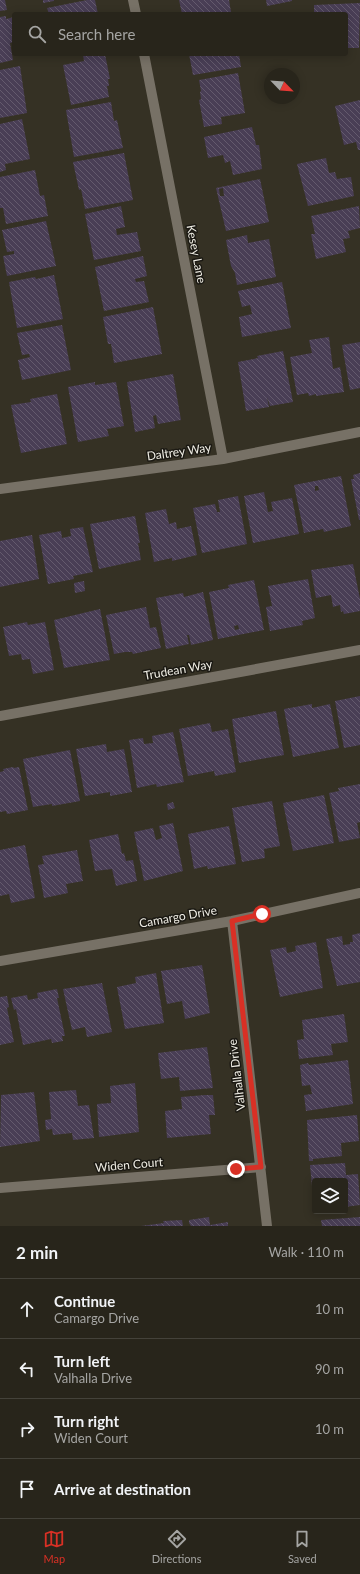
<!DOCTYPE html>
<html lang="en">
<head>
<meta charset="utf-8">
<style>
  body { margin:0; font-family:Lato,sans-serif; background:#343128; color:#f1f3f6 }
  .controls { position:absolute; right:12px; bottom:12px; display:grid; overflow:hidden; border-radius:4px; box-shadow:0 2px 10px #0003 }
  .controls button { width:36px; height:36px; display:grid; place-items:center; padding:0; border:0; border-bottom:1px solid #44423a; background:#28251b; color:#f1f3f6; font:20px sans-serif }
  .compass { position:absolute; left:264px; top:68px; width:36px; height:36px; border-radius:50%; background:#28251b; box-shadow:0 2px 10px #0003; rotate:115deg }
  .stop { position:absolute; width:12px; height:12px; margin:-9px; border:3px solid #d93025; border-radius:50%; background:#fff }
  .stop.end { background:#d93025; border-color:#fff; box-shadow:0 1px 4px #0008 }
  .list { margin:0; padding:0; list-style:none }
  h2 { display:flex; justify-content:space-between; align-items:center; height:52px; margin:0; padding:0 16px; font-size:17px }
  h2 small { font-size:13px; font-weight:400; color:#a5a5a3 }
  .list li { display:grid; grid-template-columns:26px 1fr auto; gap:12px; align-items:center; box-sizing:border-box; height:60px; padding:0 16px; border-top:1px solid #44423a }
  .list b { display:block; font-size:15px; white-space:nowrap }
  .list p { margin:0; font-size:13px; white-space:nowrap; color:#a5a5a3 }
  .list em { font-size:13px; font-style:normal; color:#a5a5a3 }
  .icon { flex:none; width:22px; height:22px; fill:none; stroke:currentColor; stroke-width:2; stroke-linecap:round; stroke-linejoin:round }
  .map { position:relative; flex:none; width:360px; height:1226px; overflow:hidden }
  .search { position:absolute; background:#28251b; box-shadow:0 2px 10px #0003; left:12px; right:12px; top:12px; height:44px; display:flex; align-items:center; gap:10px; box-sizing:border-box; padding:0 14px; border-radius:4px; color:#a5a5a3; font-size:15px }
  .sheet { height:292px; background:#28251b }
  nav { display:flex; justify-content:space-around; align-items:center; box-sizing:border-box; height:56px; border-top:1px solid #44423a; background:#28251b; font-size:11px; color:#a5a5a3 }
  nav a { display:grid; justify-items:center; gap:2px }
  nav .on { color:#d93025 }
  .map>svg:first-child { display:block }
  .building { fill:url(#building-back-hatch); fill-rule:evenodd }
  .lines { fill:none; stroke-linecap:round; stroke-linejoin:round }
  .minor { stroke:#777166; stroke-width:10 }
  .route { stroke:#d93025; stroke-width:5 }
  .labels { text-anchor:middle; stroke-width:3; stroke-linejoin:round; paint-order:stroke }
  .street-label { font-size:12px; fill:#efede4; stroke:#1b1913 }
</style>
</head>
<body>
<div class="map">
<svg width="360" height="1226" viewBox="0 0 360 1226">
  <defs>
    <pattern id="building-back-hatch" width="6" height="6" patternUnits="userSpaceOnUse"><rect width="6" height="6" fill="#493e55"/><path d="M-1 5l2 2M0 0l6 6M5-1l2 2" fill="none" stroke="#645a6d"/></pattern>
  </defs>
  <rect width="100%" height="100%" fill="#353124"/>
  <!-- building -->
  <path class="building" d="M0 0H5L7 10 0 11Z
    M43 0H54V1L43 3Z
    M87 0H95L98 14H49L47 8Z
    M179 0H229L231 12 221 14H182Z
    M266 0H292V1L267 6Z
    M360 3 359 48H346V14H314V5Z
    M6 16V19L14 17V42L10 43 13 60 0 63V17Z
    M86 54H105L110 79H108L109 86H107L109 97 71 105 63 65 84 61 83 55Z
    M189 54H239L241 67 193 75Z
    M20 66 27 113 0 118V70Z
    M238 73 245 113 221 117 222 124 204 127 199 100 201 99 200 92 201 91 199 80Z
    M360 100V150H358L356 142 344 145 335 106Z
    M111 102 114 121 117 120 123 148 74 157 66 110Z
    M22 119 30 159 5 164 6 170 0 172V124Z
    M252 127 256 145H259L262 169 233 175 230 161 225 163 223 155 208 158 204 137Z
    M124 153 133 200 85 209 81 189 79 190 73 162Z
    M326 158 329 173 335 172 337 179 351 177 354 196 308 206 297 164Z
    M35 170 40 196 44 195 48 216 6 224 3 208H0V177Z
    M260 179 269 222 226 231 216 188ZM223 188 224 196H220L219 189Z
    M121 206 125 227 116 229 117 235 137 232 141 251 94 260 85 214Z
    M359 206 360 228 348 231 350 238 343 239 346 252 316 259 311 234H315L311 216Z
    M46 221 56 266 7 276 3 256 14 254V251L7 252 2 230Z
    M247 235 248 243 269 239 276 277 237 285 235 273 231 266 226 240Z
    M143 256 147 276 135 279 136 282 144 281 149 302 104 311 95 267Z
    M54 275 63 319 17 328 9 282 35 277 36 279Z
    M282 282 291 328 242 337 239 317 252 314 250 305 242 307 238 291Z
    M153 307 162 354 114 363 111 344H108L103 317Z
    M62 325 71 370 22 380 18 360 30 357 29 354 22 355 17 333Z
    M329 337 333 369 340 367 344 392 316 396V394L309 396 308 393 297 395 290 357 312 353 309 340Z
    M360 342V388L350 390 342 345Z
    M283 351 293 402 270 406 267 397 269 407 246 411 238 362 258 358 257 356Z
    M173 374 181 420 158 424 156 415 153 416 155 428 135 432 127 382Z
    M95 382V385L116 382 124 426 107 429 109 436 78 442 68 387Z
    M57 394 67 444 21 453 11 405 31 402 30 399Z
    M360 473V520H359L351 479H354L353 475Z
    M341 476 351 526 324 532 323 529 304 533 294 485ZM315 486H318L319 490 315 491Z
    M264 492 268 512 273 511 271 502 292 498 299 534 253 543 244 496Z
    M238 496 247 544 202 553 193 508 215 504 217 512H220L218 500Z
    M166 509 169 524 176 522 177 529 191 526 197 555 172 561V558L154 562 145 513Z
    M135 516 140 543H138L141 560 99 569 90 524Z
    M83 527 93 572 73 576 74 579 48 584 39 535 61 531 62 538 71 536 70 529Z
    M32 535 39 579 0 587V541Z
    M353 564 360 599V611L344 614 343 611 341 612 340 605 333 607 331 595 316 598 311 570Z
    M308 579 315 618 302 621 303 625 270 631 266 607 272 606 268 586Z
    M254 580 264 630 218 639 209 592 229 588 228 585ZM238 625 239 629 235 630 234 626Z
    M84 581 85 591 75 593 74 583Z
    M203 592 213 640 191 645 189 635H187L189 644 166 649 156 598 183 593 184 597Z
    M146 607 150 628 156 627 161 648 133 654 132 652H125L114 654 106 615Z
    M100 609 110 660 64 668 54 620Z
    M27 622 28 625 45 622 54 670 33 674 30 659 22 660 21 654 9 656 3 627Z
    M360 696V745L344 748 335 701Z
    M312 704V708L330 704 339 748 293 757 284 709Z
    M276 711 284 755 239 763 232 719Z
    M210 723 212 732 228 729 236 772 215 776 214 771 188 776 179 729Z
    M173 732 184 782 157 787 156 784 137 788 129 740 143 738 144 744 153 743 152 736Z
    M106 744 107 752 124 749 132 792 110 796V792L85 796 76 749Z
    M70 750 80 801 52 806V804L33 807 23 759Z
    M13 767 14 768 19 767 28 810 7 814 6 811 0 812V772L4 771 3 769Z
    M360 784V822L357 823 360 838 339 842 329 793 339 791 338 788Z
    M324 795 334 843 293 851 283 803Z
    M272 801 280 846 264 849 265 858 242 862 232 808Z
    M173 802 175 808 168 810 167 804Z
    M173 823 183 871 144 881 134 832 153 828 156 840 162 838 159 826Z
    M229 826 236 864 208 869 207 866 194 869 188 834Z
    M118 834 122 854 124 853 126 861 133 860 137 881 116 886 112 869 95 871 89 840Z
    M25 845 35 898 11 903 9 894 0 896V850Z
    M77 850 83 881 66 884 68 893 44 898 38 865 44 864 42 856Z
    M360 933V982L337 986 326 939 342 936 343 945 350 944V942H353L352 935Z
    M316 942 323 988 280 997 270 950 286 947 287 953 296 951 295 946Z
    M202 965 210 1013 185 1019 182 1001 167 1004 161 971Z
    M156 973 164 1023 125 1029 117 987 136 983 135 977Z
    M102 983 112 1032 87 1037 85 1027 72 1030 63 989Z
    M57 989 59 998H57L65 1036H62L63 1041 52 1043 51 1039 23 1045 16 1009 14 1010 11 998 27 995 28 1000 38 998 37 993Z
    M7 996 9 1007 7 1008 14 1042 0 1045V997Z
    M344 1014 348 1042 331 1044 333 1055 299 1059 297 1040 304 1039 302 1020Z
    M207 1047 213 1088 180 1091 179 1077 161 1079 158 1053Z
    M348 1060 353 1104 306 1111 304 1095 312 1094 310 1085 302 1086 300 1065 308 1063 309 1065Z
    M135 1083 139 1132 99 1137 97 1104 111 1103 110 1086Z
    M76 1090 78 1106 89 1105 94 1138 73 1140 72 1133 53 1135 52 1129 46 1130 45 1120 51 1119 49 1092Z
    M34 1092 40 1141 0 1147 1 1095Z
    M205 1095H213L215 1115H209L211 1134 167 1138 165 1111 182 1109 181 1097Z
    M357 1115 359 1141 341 1143 342 1156 313 1159V1161H309L307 1120Z
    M345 1163 346 1175 358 1174 360 1205 345 1207V1181H315V1186H312L310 1165Z
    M315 1195V1213H314L312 1196Z
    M209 1217 210 1225 228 1222V1226H191L189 1223V1220Z
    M360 1217V1226H322L321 1220Z
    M182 1220 183 1226H141L164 1223 163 1221Z"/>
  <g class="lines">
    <!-- minor -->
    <path class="minor" d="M133 0 136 14
      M144 54 223 459
      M0 489 223 459 360 432
      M0 716 360 650
      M232 921 267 1226
      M0 961 232 921 360 893
      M0 1188 261 1167"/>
  </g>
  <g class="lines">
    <!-- route -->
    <path class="route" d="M236 1169 261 1167 232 921 262 914"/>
  </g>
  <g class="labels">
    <!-- street labels -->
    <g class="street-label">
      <text transform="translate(196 254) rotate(79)" y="4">Kesey Lane</text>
      <text transform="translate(179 452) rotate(-8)" y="4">Daltrey Way</text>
      <text transform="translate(178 670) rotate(-10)" y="4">Trudean Way</text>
      <text transform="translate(178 917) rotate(-10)" y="4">Camargo Drive</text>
      <text transform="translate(237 1075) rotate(-97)" y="4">Valhalla Drive</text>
      <text transform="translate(129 1165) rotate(-5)" y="4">Widen Court</text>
    </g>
  </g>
</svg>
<div class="controls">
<button><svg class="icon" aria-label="layers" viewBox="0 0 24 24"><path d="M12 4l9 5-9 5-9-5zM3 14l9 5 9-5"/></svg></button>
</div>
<svg class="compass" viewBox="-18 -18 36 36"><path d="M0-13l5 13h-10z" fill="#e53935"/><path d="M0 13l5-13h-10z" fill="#a5a5a3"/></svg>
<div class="stop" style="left:262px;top:914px"></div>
<div class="stop end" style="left:236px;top:1169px"></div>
<div class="search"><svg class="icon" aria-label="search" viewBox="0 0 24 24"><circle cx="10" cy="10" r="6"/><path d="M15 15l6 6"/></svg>Search here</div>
</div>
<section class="sheet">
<h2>2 min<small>Walk · 110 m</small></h2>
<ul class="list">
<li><svg class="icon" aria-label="ahead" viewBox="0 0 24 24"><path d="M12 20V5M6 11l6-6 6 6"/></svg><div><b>Continue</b><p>Camargo Drive</p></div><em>10 m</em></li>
<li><svg class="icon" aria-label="left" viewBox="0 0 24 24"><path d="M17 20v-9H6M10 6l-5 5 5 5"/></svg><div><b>Turn left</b><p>Valhalla Drive</p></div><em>90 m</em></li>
<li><svg class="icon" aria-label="right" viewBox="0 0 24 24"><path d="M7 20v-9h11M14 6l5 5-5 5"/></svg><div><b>Turn right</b><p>Widen Court</p></div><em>10 m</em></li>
<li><svg class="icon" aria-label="arrive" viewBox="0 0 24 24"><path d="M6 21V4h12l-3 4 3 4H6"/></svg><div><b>Arrive at destination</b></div></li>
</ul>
</section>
<nav>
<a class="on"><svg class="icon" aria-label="map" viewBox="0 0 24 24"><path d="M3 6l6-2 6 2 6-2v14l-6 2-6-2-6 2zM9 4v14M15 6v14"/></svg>Map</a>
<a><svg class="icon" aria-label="directions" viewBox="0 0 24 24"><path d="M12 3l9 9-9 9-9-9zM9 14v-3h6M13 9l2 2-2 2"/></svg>Directions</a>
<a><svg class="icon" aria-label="saved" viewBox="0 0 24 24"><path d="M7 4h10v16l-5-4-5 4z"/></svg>Saved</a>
</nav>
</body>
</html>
